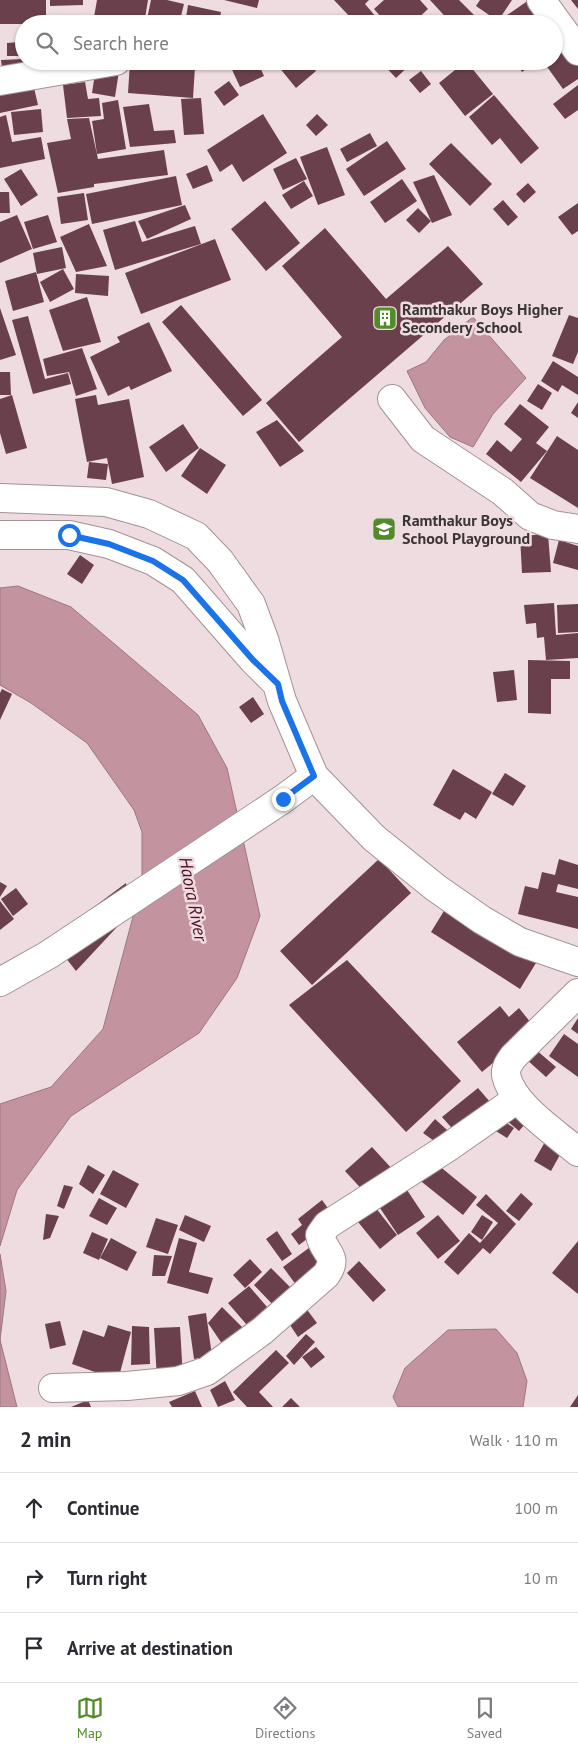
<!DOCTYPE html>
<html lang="en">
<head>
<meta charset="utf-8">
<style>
  body { margin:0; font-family:"PT Sans",sans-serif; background:#f2f2f3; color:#2b2b33 }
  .stop { position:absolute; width:15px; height:15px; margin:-11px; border:4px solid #1a73e8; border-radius:50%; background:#fff }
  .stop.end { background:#1a73e8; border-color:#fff; box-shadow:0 1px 5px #0008 }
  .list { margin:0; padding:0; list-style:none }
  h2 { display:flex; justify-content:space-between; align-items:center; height:65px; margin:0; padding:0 20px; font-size:21px }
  h2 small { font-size:16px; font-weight:400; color:#7c7c81 }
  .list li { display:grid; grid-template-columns:32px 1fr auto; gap:15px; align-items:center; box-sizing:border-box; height:70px; padding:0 20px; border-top:1px solid #e1e1e2 }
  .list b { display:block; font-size:19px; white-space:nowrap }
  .list em { font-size:16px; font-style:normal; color:#7c7c81 }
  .icon { flex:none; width:28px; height:28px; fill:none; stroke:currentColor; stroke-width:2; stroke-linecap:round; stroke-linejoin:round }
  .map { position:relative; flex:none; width:578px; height:1407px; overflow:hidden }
  .search { position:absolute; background:#fff; box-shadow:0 1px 4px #0004; left:15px; right:15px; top:15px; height:55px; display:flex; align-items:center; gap:12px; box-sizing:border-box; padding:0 18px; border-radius:28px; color:#7c7c81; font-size:19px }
  .sheet { height:275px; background:#fff }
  nav { display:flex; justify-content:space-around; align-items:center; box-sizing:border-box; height:70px; border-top:1px solid #e1e1e2; background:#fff; font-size:14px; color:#7c7c81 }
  nav a { display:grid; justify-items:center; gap:2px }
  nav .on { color:#518c29 }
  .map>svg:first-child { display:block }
  .water { fill:#c493a0; stroke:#9b7780 }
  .building { fill:#6a404c }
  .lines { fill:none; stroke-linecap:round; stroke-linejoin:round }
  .minor-casing { stroke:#a29296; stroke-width:30 }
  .minor { stroke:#fff; stroke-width:28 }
  .route { stroke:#1a73e8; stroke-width:6 }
  .labels { text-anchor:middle; stroke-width:5; stroke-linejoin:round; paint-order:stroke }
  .poi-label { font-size:16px; font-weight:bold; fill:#3c3536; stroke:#eedce0; text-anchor:start }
  .water-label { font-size:18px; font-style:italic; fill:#4e132a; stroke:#eedce0 }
</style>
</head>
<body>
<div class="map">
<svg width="578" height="1407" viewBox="0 0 578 1407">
  <rect width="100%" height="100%" fill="#eedce0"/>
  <!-- water -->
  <path class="water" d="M473 317 526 378 493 414 473 447 450 437 425 408 407 371 426 362 444 340Z
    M18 586 71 607 198 715 227 768 260 916 237 978 199 1033 71 1116 17 1190 0 1246V1104L51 1087 103 1029 142 883V832L134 810 87 743 31 703 0 685V588Z
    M0 1254 6 1291 0 1340 17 1407H0Z
    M496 1329 517 1353 527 1381 523 1407H398L393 1397 405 1368 448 1330Z"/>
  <!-- building -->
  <path class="building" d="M0 0H46V24H0Z
    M50 0H83V5L50 6Z
    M97 0H148L144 24 94 17Z
    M151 0H167L184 4 179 24H146Z
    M224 0H259L257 8Z
    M334 0H369L365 4 382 24H351L352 19Z
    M384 0H420L428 9 412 24H387L374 9Z
    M430 0H459L475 16 468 24H452Z
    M480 0H512L498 21 476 6Z
    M529 0H540L568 41 554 50V24H494Z
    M571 0H578V9Z
    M188 5 221 12 219 24H185Z
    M286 18 290 24H278Z
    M20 42V56H7V43Z
    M572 45 578 54V79L563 89 545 64 554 61V58Z
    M23 59 25 75 3 76 1 60Z
    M228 61H268L259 65 264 76 240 87Z
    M283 61H308L316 71 296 88 278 66Z
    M315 61H325L321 66Z
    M380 61H414L396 78Z
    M466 61 493 94 465 116 439 83Z
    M515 61H538L522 72Z
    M130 62 195 67 193 98 128 93Z
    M96 67 119 71 115 97 92 93Z
    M421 71 431 84 420 93 409 80Z
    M32 79 38 105 0 113V85Z
    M229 81 239 95 224 106 214 92Z
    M85 82 88 99 99 98 101 116 67 118 63 85Z
    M578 85V110L565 119 553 104Z
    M494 95 539 148 521 164 500 138 492 145 469 117Z
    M201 98 204 134 184 135 181 99Z
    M118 100 126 149 97 154 92 121 104 119 102 103Z
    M149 104 154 131 174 130 176 143 130 147 123 107Z
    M41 109 43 132 14 135 11 112Z
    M263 114 287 153 243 182 232 164 220 172 207 150Z
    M317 114 328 125 316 136 306 125Z
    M6 115 12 142 41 137 45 159 0 168V117Z
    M89 118 98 159 164 150 168 175 94 184V187L58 193 47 143 71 139 67 119Z
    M370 133 377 146 347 162 340 149Z
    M387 141 406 169 364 196 346 169Z
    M451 143 492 184 470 206 429 164Z
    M327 147 345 195 318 205 300 157Z
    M296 158 307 179 283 190 273 169Z
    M207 165 213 181 193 189 186 174Z
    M21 169 38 195 21 206 4 179Z
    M434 175 452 215 432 223 413 182Z
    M176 176 182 205 92 224 86 194Z
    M402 179 417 201 385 223 370 202Z
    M304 181 313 196 291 209 282 195Z
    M528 183 536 192 524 203 516 194Z
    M0 192H9L10 213H0Z
    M84 193 88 220 61 224 57 197Z
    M503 200 518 217 508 226 493 209Z
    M265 201 300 243 266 271 231 229Z
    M578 203V231L572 235 558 217Z
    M185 205 191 219 147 239 138 221Z
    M418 208 431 221 419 233 406 220Z
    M17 215 32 249 0 263V222Z
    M48 215 57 242 33 249 24 222Z
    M135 221 142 242 195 226 201 244 115 270 103 230Z
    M89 224 107 266 76 272 60 237Z
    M325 228 386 299 448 246 483 284 299 442 266 403 342 337 282 266Z
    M215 239 231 280 141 314 125 273Z
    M62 247 66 268 37 274 33 253Z
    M63 269 74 289 50 302 40 282Z
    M36 272 44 302 13 311 5 281Z
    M76 274 109 276 108 296 75 293Z
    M87 297 101 342 63 351 49 310Z
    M181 305 262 400 243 416 162 322Z
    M0 308 16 355 0 360Z
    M569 315 578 318V352L573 364 552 356Z
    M28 316 45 379 68 373 71 384 33 394 12 320Z
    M149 322 172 371 131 390 129 386 108 396 90 357 120 342 117 337Z
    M82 348 97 389 76 396 69 372 47 376 43 359Z
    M553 361 578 377V395L562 385 558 392 541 381Z
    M0 372H10L11 395H0Z
    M538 384 552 393 542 410 527 401Z
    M12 395 27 448 6 454 0 433V399Z
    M96 395 98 405 129 399 144 477 112 484 107 458 87 462 75 399Z
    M578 402V418L571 413Z
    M520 404 549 427 536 443 547 451 521 482 486 454 497 440 511 452 522 439 504 424Z
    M277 420 304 451 280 467 256 432Z
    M183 424 199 448 166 472 149 447Z
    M557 436 578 450V508L530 478Z
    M200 448 226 465 207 494 181 476Z
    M89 462 108 464 106 480 87 478Z
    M548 534 551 572 522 573 520 536Z
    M559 540 578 546V570L553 563Z
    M80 555 94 565 82 584 67 574Z
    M554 603 556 635 578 633V658L546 660 544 637 537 638 536 623 526 624 524 605Z
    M578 604V632L558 633 557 605Z
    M528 660 570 661V679H551V714L528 713Z
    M514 670 517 700 497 702 493 672Z
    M2 689 12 694 0 720V693Z
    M253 697 264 714 251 723 239 707Z
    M453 769 492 792 476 819 465 812 460 820 433 805Z
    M505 773 526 786 513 806 492 794Z
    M379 859 411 893 312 985 280 951Z
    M559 859 578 865V889L558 884 556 892 578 897V929L518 914 525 886 538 889 542 872 555 875Z
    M0 882 7 886 0 897Z
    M126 883 131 912 76 971 51 939Z
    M16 888 28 904 13 916 1 899Z
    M0 901 14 919 0 930Z
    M447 906 536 963 520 989 431 932Z
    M347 960 461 1081 406 1132 289 1005Z
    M500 1006 509 1017 519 1008 535 1028 482 1072 457 1042Z
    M578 1018V1034L571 1029Z
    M564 1034 578 1044V1077L549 1056Z
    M535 1049 556 1067 546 1077 526 1059Z
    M478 1088 496 1109 458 1135 442 1117Z
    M500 1115 532 1116 519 1131Z
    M498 1117 514 1128 507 1138 491 1128Z
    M435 1119 456 1138 444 1148 423 1133Z
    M549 1135 566 1144 551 1171 534 1161Z
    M372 1147 394 1171 367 1195 345 1171Z
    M432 1160 477 1197 463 1215 417 1178Z
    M88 1165 105 1175 93 1194 79 1184Z
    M113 1170 139 1184 126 1208 100 1194Z
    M403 1184 425 1217 398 1235 376 1202Z
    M64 1185 73 1187 64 1209 57 1206Z
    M521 1193 533 1204 519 1221 506 1211Z
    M486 1194 516 1224 490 1254 483 1248 458 1275 444 1262 469 1233 480 1243 498 1223 476 1205Z
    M99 1198 117 1208 107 1225 89 1216Z
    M322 1200 335 1218 299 1245 291 1234 302 1225 298 1219Z
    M372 1203 397 1235 380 1249 354 1217Z
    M46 1214 59 1216 50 1238 43 1240Z
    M185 1215 211 1226 204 1242 179 1230Z
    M438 1215 460 1241 438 1259 416 1233Z
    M482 1215 493 1222 482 1240 471 1232Z
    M156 1218 178 1225 168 1254 146 1247Z
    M277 1231 292 1254 282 1261 266 1239Z
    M92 1232 108 1239 99 1260 83 1253Z
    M111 1238 137 1252 127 1271 100 1258Z
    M179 1238 197 1243 189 1272 213 1278 208 1294 167 1283Z
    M578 1241V1294L552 1273Z
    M317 1242 327 1265 299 1289 283 1267Z
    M154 1255 172 1256 165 1276H152Z
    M250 1259 262 1272 245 1288 233 1275Z
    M359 1261 386 1290 373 1302 347 1273Z
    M271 1268 294 1291 276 1308 254 1285Z
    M249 1286 273 1314 253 1332 228 1303Z
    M302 1303 317 1323 298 1337 284 1316Z
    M222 1307 250 1335 229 1354 208 1323Z
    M206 1313 212 1356 194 1359 188 1316Z
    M60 1321 66 1345 50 1349 45 1324Z
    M108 1325 131 1332 118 1380 72 1364 83 1330 104 1337Z
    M132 1326 149 1327 150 1364 131 1365Z
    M180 1327 183 1378 157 1379 154 1328Z
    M306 1334 315 1342 294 1365 286 1356Z
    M316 1347 325 1357 311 1368 302 1357Z
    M276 1350 289 1363 259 1392 273 1407H247L233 1392Z
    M225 1381 235 1400 218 1407 210 1390Z
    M195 1391 202 1407H172L169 1402Z
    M578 1395V1407H570Z
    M291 1398 300 1407H282Z
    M88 1400 91 1407H71Z"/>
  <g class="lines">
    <!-- minor casing -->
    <g class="minor-casing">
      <path id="minor" d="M541 0 578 51
        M0 81 116 61
        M392 399 423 439 503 492 530 516 553 525 578 529
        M0 498 106 502 149 514 196 536 220 561 251 604 264 639 282 701 314 776 374 838 436 888 482 920 520 942 578 962
        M0 535H69L109 544 153 561 183 580 253 660 275 682
        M0 982 48 955 283 799 314 776
        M578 993 513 1057C509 1063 505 1068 506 1075 512 1105 556 1133 578 1152
        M53 1388 127 1386 178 1381 207 1371 262 1331 326 1275C340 1255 323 1253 320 1235L327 1225 447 1148 517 1099"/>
    </g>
    <!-- minor -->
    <use href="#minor" class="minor"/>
  </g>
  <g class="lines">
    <!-- route -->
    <path class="route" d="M69 535 109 544 153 561 183 580 253 660 278 684 282 701 314 776 283 799"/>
  </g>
  <!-- icons -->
  <defs>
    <g id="building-square" transform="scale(1.25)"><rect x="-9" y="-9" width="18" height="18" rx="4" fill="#518c29" stroke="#eedce0"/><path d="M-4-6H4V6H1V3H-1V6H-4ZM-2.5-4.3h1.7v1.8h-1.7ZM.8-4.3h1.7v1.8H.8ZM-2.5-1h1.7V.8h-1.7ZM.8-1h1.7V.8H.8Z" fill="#fff"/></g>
    <g id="school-square" transform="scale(1.25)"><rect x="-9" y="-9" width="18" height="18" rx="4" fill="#518c29" stroke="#eedce0"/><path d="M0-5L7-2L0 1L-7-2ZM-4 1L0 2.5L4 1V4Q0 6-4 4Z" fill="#fff"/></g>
  </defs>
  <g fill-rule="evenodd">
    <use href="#building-square" x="385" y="318"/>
    <use href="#school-square" x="384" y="529"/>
  </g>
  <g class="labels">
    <!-- poi labels -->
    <g class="poi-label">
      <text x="402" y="315">Ramthakur Boys Higher<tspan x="402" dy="18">Secondery School</tspan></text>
      <text x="402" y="526">Ramthakur Boys<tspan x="402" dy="18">School Playground</tspan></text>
    </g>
    <!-- water labels -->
    <g class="water-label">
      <text transform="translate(193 899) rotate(79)" y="6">Haora River</text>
    </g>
  </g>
</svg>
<div class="stop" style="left:69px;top:535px"></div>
<div class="stop end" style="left:283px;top:799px"></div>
<div class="search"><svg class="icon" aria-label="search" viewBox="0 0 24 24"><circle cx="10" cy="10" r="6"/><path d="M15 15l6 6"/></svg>Search here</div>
</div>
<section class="sheet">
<h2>2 min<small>Walk · 110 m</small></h2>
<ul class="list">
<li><svg class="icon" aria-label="ahead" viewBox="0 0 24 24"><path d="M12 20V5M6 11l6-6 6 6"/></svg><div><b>Continue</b></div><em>100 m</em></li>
<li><svg class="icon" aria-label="right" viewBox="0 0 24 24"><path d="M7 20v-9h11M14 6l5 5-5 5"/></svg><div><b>Turn right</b></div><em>10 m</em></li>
<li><svg class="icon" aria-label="arrive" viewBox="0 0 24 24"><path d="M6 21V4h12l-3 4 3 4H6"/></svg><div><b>Arrive at destination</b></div></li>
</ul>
</section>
<nav>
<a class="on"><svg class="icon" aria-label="map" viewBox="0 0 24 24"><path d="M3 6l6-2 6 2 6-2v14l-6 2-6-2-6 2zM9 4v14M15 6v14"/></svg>Map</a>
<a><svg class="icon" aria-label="directions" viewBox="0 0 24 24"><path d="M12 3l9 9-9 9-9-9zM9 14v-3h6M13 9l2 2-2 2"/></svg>Directions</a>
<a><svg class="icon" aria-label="saved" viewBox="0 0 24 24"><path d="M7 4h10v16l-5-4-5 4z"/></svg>Saved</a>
</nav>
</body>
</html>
